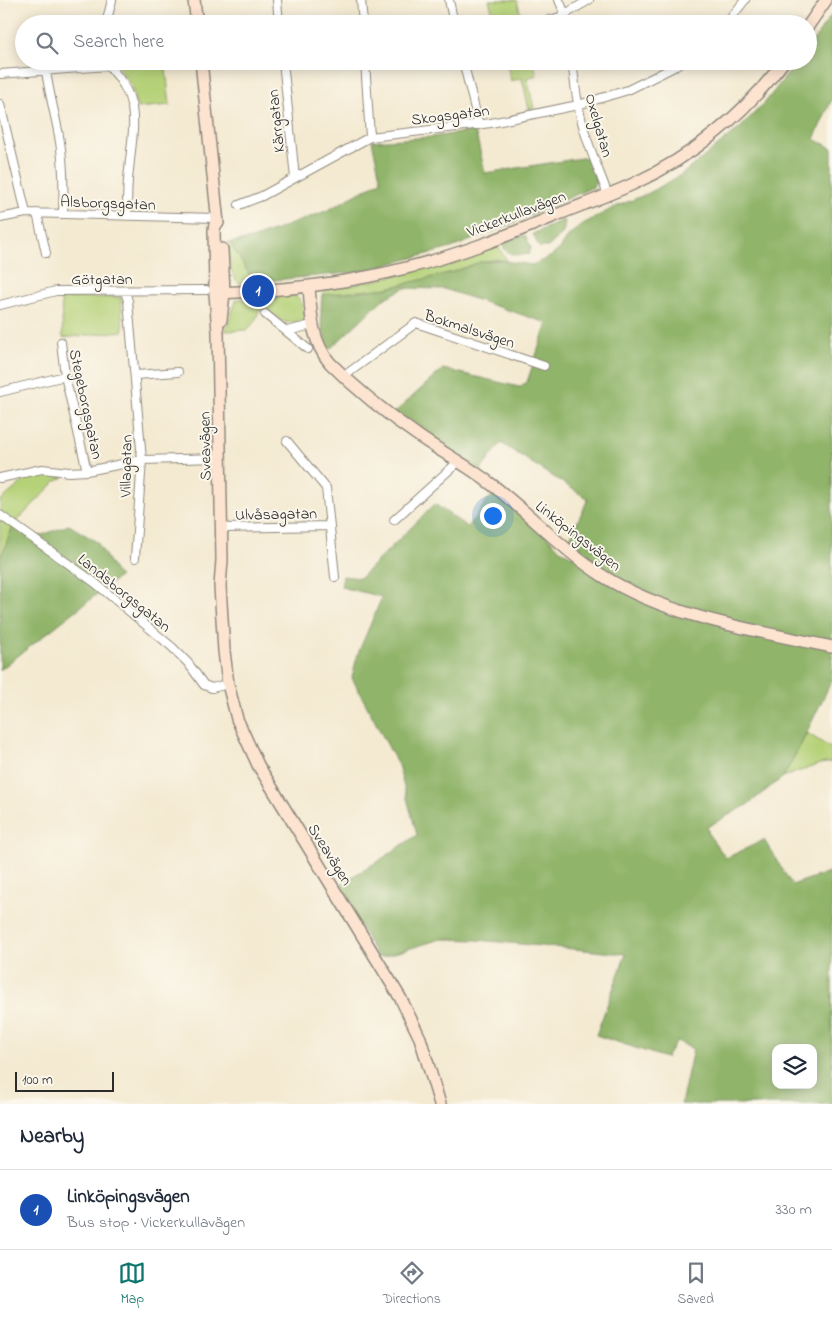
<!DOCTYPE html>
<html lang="en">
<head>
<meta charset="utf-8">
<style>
  body { margin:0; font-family:"Indie Flower",sans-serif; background:#f6f6f7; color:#1f2937 }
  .controls { position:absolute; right:15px; bottom:15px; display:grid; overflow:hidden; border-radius:10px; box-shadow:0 2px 12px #0003 }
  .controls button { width:45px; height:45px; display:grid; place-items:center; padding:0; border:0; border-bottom:1px solid #e0e1e3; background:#fff; color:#1f2937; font:25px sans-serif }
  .scale { position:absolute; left:15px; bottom:12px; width:99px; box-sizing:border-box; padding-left:5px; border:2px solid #2b2b2b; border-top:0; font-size:14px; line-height:18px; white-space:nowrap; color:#2b2b2b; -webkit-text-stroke:4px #fbf7ec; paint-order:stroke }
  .you { position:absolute; left:492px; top:515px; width:18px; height:18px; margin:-12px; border:4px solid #fff; border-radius:50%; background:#1a73e8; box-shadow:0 0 0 8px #1a73e833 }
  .badge { display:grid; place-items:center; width:32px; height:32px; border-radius:50%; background:#0f766e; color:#fff; font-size:16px; font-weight:700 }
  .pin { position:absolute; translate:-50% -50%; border:2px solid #fff; box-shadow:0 1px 5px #0006 }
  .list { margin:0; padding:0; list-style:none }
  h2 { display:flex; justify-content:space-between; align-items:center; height:65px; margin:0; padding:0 20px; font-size:21px }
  h2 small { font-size:16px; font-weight:400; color:#747a83 }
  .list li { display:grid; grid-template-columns:32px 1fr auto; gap:15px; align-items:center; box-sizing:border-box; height:80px; padding:0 20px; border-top:1px solid #e0e1e3 }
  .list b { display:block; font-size:19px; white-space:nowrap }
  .list p { margin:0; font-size:16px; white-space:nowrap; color:#747a83 }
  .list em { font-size:16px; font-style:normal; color:#747a83 }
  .icon { flex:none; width:28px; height:28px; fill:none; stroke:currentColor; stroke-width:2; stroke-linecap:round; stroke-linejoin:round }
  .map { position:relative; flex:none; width:832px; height:1104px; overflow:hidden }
  .search { position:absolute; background:#fff; box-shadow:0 2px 12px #0003; left:15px; right:15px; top:15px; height:55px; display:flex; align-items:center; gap:12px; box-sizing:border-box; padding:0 18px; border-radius:28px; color:#747a83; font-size:19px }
  .sheet { height:145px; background:#fff }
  nav { display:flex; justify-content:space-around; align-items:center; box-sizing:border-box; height:70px; border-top:1px solid #e0e1e3; background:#fff; font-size:14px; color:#747a83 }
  nav a { display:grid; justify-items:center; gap:2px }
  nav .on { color:#0f766e }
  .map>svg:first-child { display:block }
  .green { fill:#b6d279; stroke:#707e52 }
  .forest { fill:#90b469; stroke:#5e704a; fill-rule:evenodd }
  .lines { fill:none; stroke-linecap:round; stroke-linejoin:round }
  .street-casing { stroke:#908a7e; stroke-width:10 }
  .secondary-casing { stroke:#908a7e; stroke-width:14 }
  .street { stroke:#fff; stroke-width:8 }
  .secondary { stroke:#fde4d1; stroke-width:11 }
  .labels { text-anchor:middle; stroke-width:4; stroke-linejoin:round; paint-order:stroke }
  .street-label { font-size:16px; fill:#2b2b2b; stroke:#fbf7ec }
</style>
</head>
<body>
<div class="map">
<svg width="832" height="1104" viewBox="0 0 832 1104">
  <rect width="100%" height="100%" fill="#fbf7ec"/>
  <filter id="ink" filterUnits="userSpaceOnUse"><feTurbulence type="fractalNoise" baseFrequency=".02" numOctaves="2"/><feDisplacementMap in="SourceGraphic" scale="10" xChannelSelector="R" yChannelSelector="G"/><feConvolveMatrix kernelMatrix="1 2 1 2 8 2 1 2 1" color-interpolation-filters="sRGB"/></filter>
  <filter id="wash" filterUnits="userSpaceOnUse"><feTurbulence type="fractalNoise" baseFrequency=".0096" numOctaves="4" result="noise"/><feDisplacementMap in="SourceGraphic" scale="20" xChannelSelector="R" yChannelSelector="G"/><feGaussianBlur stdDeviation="1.12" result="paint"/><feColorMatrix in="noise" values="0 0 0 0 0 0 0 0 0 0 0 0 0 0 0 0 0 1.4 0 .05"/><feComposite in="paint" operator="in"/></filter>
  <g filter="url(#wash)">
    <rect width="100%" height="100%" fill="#f4ead2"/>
    <!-- green -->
    <path class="green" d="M489 0H517L523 24H496Z
      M120 61H165L170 105 137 108 131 85 119 69Z
      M506 61H533L537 75 527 78 534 108 529 109 522 78 511 81Z
      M227 243H230L254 282 241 285C228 274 229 259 227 243Z
      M498 246 507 261 498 259 480 262 453 272 388 288 322 295 326 289C384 281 441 263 498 246Z
      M286 294C302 294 304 307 305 320 283 326 282 321 265 309L259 311 255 321 247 330 225 331 237 299 255 298 256 301 277 300 276 297Z
      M121 297 123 331 63 338 61 298Z
      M40 473 64 477 56 481 14 524 0 559V501L30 476Z
      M807 733 832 749V762L820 764 783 777Z"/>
    <!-- forest -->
    <path class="forest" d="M832 14V99L814 139 832 148V680L798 750 783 777 747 805 707 827 709 835 726 858 764 840 792 885 832 871V1104H681L693 1049 677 1041 666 1058 596 1035 626 954 478 940 441 939 378 958 337 886 380 860 417 835 398 765 352 678 357 656 382 597 341 587 343 576 360 578 435 504 467 527 499 485 560 550 608 573 568 542 588 499 501 443 480 471 392 415 443 369 519 387 527 382 547 323 444 289 404 288 382 300 330 349C320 329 320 316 322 295L388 288 453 272 480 262 497 260 532 265 550 257 560 249 569 235 583 224 613 208 649 193 681 175 740 128 767 100 798 61H808V48ZM776 1048H813V1085H776Z
      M472 131 476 134 485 173 588 157 596 181 593 187 506 226 451 248 358 272 254 282 230 243 252 239 326 211 381 181 372 141 433 137Z
      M562 220 565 221 563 233 548 247H539L533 234Z
      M525 235 531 248 529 254C518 256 504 256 502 241Z
      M14 524 37 537 69 525 97 542 115 572 120 576 0 670V559Z"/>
  </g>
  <g filter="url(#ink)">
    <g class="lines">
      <!-- street casing -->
      <g class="street-casing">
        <path id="street" d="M277 0 279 24
          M361 0 363 24
          M449 0 454 24
          M559 0 565 14 567 24
          M106 24 112 0
          M536 24 560 17 589 0
          M726 24 745 0
          M95 61 94 67 109 66C142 101 133 126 129 170 127 185 127 201 127 216
          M283 61 295 178
          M365 61 370 137
          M463 61 479 125
          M572 61C574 75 575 89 578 103 583 135 597 165 608 195
          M46 71C49 93 55 114 59 136 64 162 64 188 63 214
          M0 74 94 67
          M0 104 26 213
          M239 205 262 196 370 137 491 123 578 105 628 90 672 68 682 61
          M37 213 46 253
          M0 218 26 213 216 218
          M125 291 128 301 142 460 135 558
          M0 305 56 291 206 290
          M265 314 308 349
          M287 331 312 325
          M61 342 65 376 87 471
          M136 375 178 372
          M344 376 416 323 544 366
          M0 392 65 376
          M287 441 326 488 335 577
          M0 478 42 469 69 472 87 471 142 460 220 458
          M0 515 94 582 172 647 188 663 204 685 212 688 228 684
          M394 520 458 462
          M222 528 330 526"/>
      </g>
      <!-- secondary casing -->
      <g class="secondary-casing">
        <path id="secondary" d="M194 0 197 24
          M808 26 826 0
          M201 61 218 223
          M216 218 214 230 215 293 218 332 222 560 220 586 224 651 228 684 237 719 258 765 401 999 420 1038 440 1104
          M309 286C311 314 311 340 330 363 357 390 388 415 420 437 440 451 463 463 483 478 525 508 559 548 603 576 667 617 758 631 832 647
          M215 293C280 291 344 284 406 268 459 255 509 235 559 214 584 204 609 195 633 184 692 157 745 114 784 61
          M221 320 224 293 222 249"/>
      </g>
      <!-- street -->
      <use href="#street" class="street"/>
      <!-- secondary -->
      <use href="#secondary" class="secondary"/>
    </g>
  </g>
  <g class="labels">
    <!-- street labels -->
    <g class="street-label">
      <text transform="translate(450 114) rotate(-7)" y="6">Skogsgatan</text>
      <text transform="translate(275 121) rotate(-96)" y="6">Kärrgatan</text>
      <text transform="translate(600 125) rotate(74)" y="6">Oxelgatan</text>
      <text transform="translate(108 202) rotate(2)" y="6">Alsborgsgatan</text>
      <text transform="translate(516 213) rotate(-21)" y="6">Vickerkullavägen</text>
      <text x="102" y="284">Götgatan</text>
      <text transform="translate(470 328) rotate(18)" y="6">Bokmalsvägen</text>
      <text transform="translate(87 404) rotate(78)" y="6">Stegeborgsgatan</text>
      <text transform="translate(204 446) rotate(-91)" y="6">Sveavägen</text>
      <text transform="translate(125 466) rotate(-89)" y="6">Villagatan</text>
      <text transform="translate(276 513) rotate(-1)" y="6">Ulvåsagatan</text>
      <text transform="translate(579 535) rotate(38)" y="6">Linköpingsvägen</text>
      <text transform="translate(125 592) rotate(39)" y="6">Landsborgsgatan</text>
      <text transform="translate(331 854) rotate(58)" y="6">Sveavägen</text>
    </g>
  </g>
</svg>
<div class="controls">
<button><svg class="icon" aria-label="layers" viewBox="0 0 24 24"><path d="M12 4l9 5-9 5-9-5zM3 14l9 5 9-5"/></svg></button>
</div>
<div class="scale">100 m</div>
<div class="you"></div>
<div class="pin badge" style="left:258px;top:291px;background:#1a4fb4">1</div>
<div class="search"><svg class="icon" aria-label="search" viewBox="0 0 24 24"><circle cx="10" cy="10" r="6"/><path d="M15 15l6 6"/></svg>Search here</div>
</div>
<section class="sheet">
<h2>Nearby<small></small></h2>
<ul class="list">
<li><span class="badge" style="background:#1a4fb4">1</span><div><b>Linköpingsvägen</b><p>Bus stop · Vickerkullavägen</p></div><em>330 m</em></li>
</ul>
</section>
<nav>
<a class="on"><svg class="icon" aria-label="map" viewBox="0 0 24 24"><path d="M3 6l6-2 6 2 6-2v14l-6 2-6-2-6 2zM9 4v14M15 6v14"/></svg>Map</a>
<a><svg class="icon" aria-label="directions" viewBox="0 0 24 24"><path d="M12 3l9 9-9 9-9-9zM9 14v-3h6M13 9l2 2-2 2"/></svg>Directions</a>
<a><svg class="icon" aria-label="saved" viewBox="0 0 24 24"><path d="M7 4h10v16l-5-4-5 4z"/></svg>Saved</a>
</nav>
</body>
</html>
